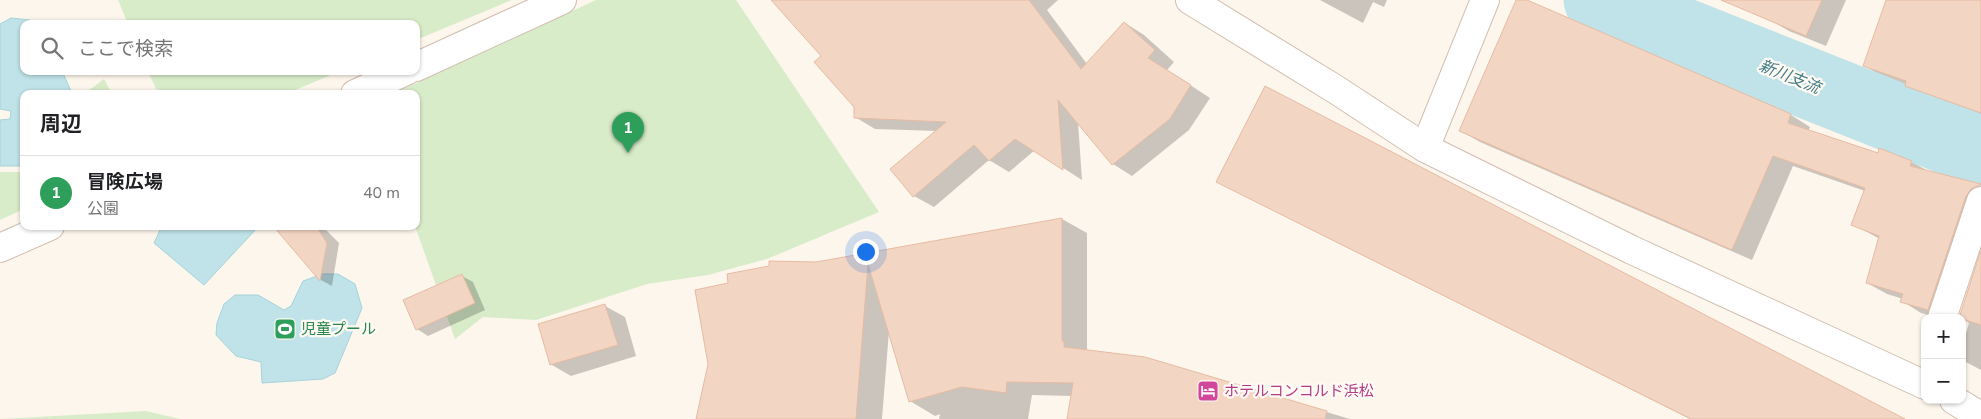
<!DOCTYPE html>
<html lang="ja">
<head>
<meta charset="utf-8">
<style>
  body { margin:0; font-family:"Nunito Sans","Noto Sans JP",sans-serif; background:#f2f2f2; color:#202124 }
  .controls { position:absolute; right:15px; bottom:15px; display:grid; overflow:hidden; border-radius:10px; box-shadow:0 1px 4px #0004 }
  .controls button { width:45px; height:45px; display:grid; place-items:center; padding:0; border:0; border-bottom:1px solid #e0e0e0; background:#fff; color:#202124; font:25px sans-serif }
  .you { position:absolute; left:865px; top:251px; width:18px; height:18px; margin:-12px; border:4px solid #fff; border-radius:50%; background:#1a73e8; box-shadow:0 0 0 8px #1a73e833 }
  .badge { display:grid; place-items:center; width:32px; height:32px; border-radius:50%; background:#e76f51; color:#fff; font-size:16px; font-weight:700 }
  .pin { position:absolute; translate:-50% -41px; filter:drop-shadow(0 1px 2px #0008) }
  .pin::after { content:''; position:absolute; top:26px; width:18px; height:15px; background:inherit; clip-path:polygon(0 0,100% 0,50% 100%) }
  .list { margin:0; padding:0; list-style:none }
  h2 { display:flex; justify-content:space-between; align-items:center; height:65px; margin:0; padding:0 20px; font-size:21px }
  h2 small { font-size:16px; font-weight:400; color:#757577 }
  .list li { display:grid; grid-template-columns:32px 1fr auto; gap:15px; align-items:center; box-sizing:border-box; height:75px; padding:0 20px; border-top:1px solid #e0e0e0 }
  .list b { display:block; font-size:19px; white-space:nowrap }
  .list p { margin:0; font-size:16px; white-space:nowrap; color:#757577 }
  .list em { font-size:16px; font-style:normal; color:#757577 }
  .icon { flex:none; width:28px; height:28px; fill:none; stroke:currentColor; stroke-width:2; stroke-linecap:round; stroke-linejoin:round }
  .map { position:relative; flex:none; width:1981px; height:419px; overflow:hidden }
  .search { position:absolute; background:#fff; box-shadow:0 1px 4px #0004; left:20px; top:20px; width:400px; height:55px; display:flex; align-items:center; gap:12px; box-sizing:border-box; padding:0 18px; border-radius:10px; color:#757577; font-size:19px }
  .panel { position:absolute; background:#fff; box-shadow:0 1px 4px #0004; left:20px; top:90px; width:400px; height:140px; border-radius:10px }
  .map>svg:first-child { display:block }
  .green { fill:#d8ecc9 }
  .water { fill:#bfe3e8; stroke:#a5d3da }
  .shadow { fill:#0003 }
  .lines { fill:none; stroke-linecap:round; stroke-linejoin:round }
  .river { stroke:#bfe3e8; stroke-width:71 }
  .building { fill:#f3d5c3; stroke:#e6bba3 }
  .minor-casing { stroke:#d1beb0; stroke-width:30 }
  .minor { stroke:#fff; stroke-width:28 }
  .labels { text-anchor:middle; stroke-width:4.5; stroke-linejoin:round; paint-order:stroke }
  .leisure-label { font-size:15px; fill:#27864d; stroke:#fffaf3; text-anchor:start }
  .hotel-label { font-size:15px; fill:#b23c85; stroke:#fffaf3; text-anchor:start }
  .water-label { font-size:16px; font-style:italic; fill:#437c86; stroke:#fffaf3 }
</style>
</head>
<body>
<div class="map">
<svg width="1981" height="419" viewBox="0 0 1981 419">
  <rect width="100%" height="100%" fill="#fdf6ec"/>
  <!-- green -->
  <path class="green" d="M118 0H512L416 40V24H128Z
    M596 0H736L879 212 767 259 708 275 647 284 536 320 483 317 455 339 415 226 416 94H392Z
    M148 71H340L286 94H179L156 89Z
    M104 79 112 94H87L88 91Z
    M0 172H24V209L0 220Z
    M146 411 180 419H0Z"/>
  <!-- water -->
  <path class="water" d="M11 18 30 20 33 24H24V71H62L71 91 68 94H24L23 166H0V120L10 119 11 111 0 109V24Z
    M162 226H259L204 285 154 243Z
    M323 274H338L355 284 362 308 335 373 323 379 262 383 261 362 236 356 216 335 217 323 224 304 235 295H258L284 310 291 306 303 281Z"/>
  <!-- shadow -->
  <path class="shadow" d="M798 0H1058L1047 10 1087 64 1125 23 1144 35 1174 62 1167 70 1210 98 1189 130 1132 176 1113 164 1078 122 1082 180 1035 150 1009 172 989 160 934 207 914 196 937 131 875 129 855 117 856 106 823 56Z
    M1320 0H1387L1384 7 1373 2 1363 23Z
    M1518 0H1524L1791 115 1810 127 1808 131 1878 154 1912 162 1930 172 1963 181 1981 192 1939 318 1921 313 1902 301 1903 299 1887 294 1867 283 1880 239 1852 224 1865 191 1793 166 1752 260 1480 142 1461 131Z
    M1736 0H1846L1826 46 1789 31Z
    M1892 0H1981V116L1927 97 1906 85 1885 78 1865 66Z
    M1218 182 1901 419H1690Z
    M1062 219 1087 233V351L1145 358 1350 419H1069L1072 396 1032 395 1028 419H939L940 414 935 416 910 401 889 331 882 419H697L816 263Z
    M275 226H322L339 243 332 286 321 280Z
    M1981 254V370L1962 360V348L1969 323 1962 318Z
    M462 276 473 282 485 310 428 336 417 329Z
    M605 306 625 317 636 356 571 376 552 365 540 325Z"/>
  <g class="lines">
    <!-- river -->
    <path class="river" d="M1599 0 1981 152"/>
  </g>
  <!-- building -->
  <path class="building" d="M771 0H1029L1081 69 1124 22 1155 50 1148 58 1191 85 1170 119 1112 165 1058 100 1063 170 1015 139 989 161 974 145 913 197 890 169 946 122 854 118V107L814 62 821 56Z
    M1516 0H1527L1791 114 1788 123 1878 153 1879 148 1912 161 1910 166 1981 184 1971 189 1966 196 1928 310 1900 302 1903 294 1866 283 1879 236 1851 225 1865 188 1773 156 1732 250 1459 131Z
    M1721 0H1822L1806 36Z
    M1886 0H1981V113L1905 86 1906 81 1863 66Z
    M1265 86 1371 141 1905 419H1691L1216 182Z
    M1062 218V341H1064V347L1145 357 1327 411 1325 419H1067L1073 383 1007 382 1006 393 962 387 909 402 868 264 856 419H696L708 364 695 290 728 283 727 274 769 266V261L816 262Z
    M273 226H316L327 243 320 281Z
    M1981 250V325L1959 318Z
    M462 274 475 303 416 330 403 300Z
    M605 304 618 345 550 365 538 324Z"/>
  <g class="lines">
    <!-- minor casing -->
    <g class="minor-casing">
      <path id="minor" d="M1190 0 1335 89 1425 148 1632 250 1925 385
        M416 67 562 0
        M355 94 406 71
        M1425 148 1485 0
        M0 248 50 226
        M1942 318 1981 201
        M1954 400 1977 414 1981 419"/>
    </g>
    <!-- minor -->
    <use href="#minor" class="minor"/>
  </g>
  <!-- icons -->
  <defs>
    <g id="stadium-square" transform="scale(1.125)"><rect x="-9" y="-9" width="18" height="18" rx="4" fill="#2e9e5b" stroke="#fffaf3"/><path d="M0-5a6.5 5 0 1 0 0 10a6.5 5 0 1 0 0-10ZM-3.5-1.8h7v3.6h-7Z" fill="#fff"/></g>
    <g id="hotel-square" transform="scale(1.125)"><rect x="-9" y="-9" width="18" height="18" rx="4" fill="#d1479c" stroke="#fffaf3"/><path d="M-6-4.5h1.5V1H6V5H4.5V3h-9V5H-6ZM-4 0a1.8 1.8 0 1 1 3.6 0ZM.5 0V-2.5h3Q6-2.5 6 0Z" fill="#fff"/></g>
  </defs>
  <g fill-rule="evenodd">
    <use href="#stadium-square" x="285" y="329"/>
    <use href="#hotel-square" x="1208" y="391"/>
  </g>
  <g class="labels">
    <!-- leisure labels -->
    <g class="leisure-label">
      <text x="301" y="334">児童プール</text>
    </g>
    <!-- hotel labels -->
    <g class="hotel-label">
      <text x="1224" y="396">ホテルコンコルド浜松</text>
    </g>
    <!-- water labels -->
    <g class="water-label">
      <text transform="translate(1790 76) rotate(22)" y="6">新川支流</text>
    </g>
  </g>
</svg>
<div class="controls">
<button>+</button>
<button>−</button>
</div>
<div class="you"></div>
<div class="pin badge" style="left:628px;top:153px;background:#2e9e5b">1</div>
<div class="search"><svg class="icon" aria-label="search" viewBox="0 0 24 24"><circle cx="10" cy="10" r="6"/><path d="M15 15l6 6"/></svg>ここで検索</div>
<section class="panel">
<h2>周辺<small></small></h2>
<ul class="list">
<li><span class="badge" style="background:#2e9e5b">1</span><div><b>冒険広場</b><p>公園</p></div><em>40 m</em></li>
</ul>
</section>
</div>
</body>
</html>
